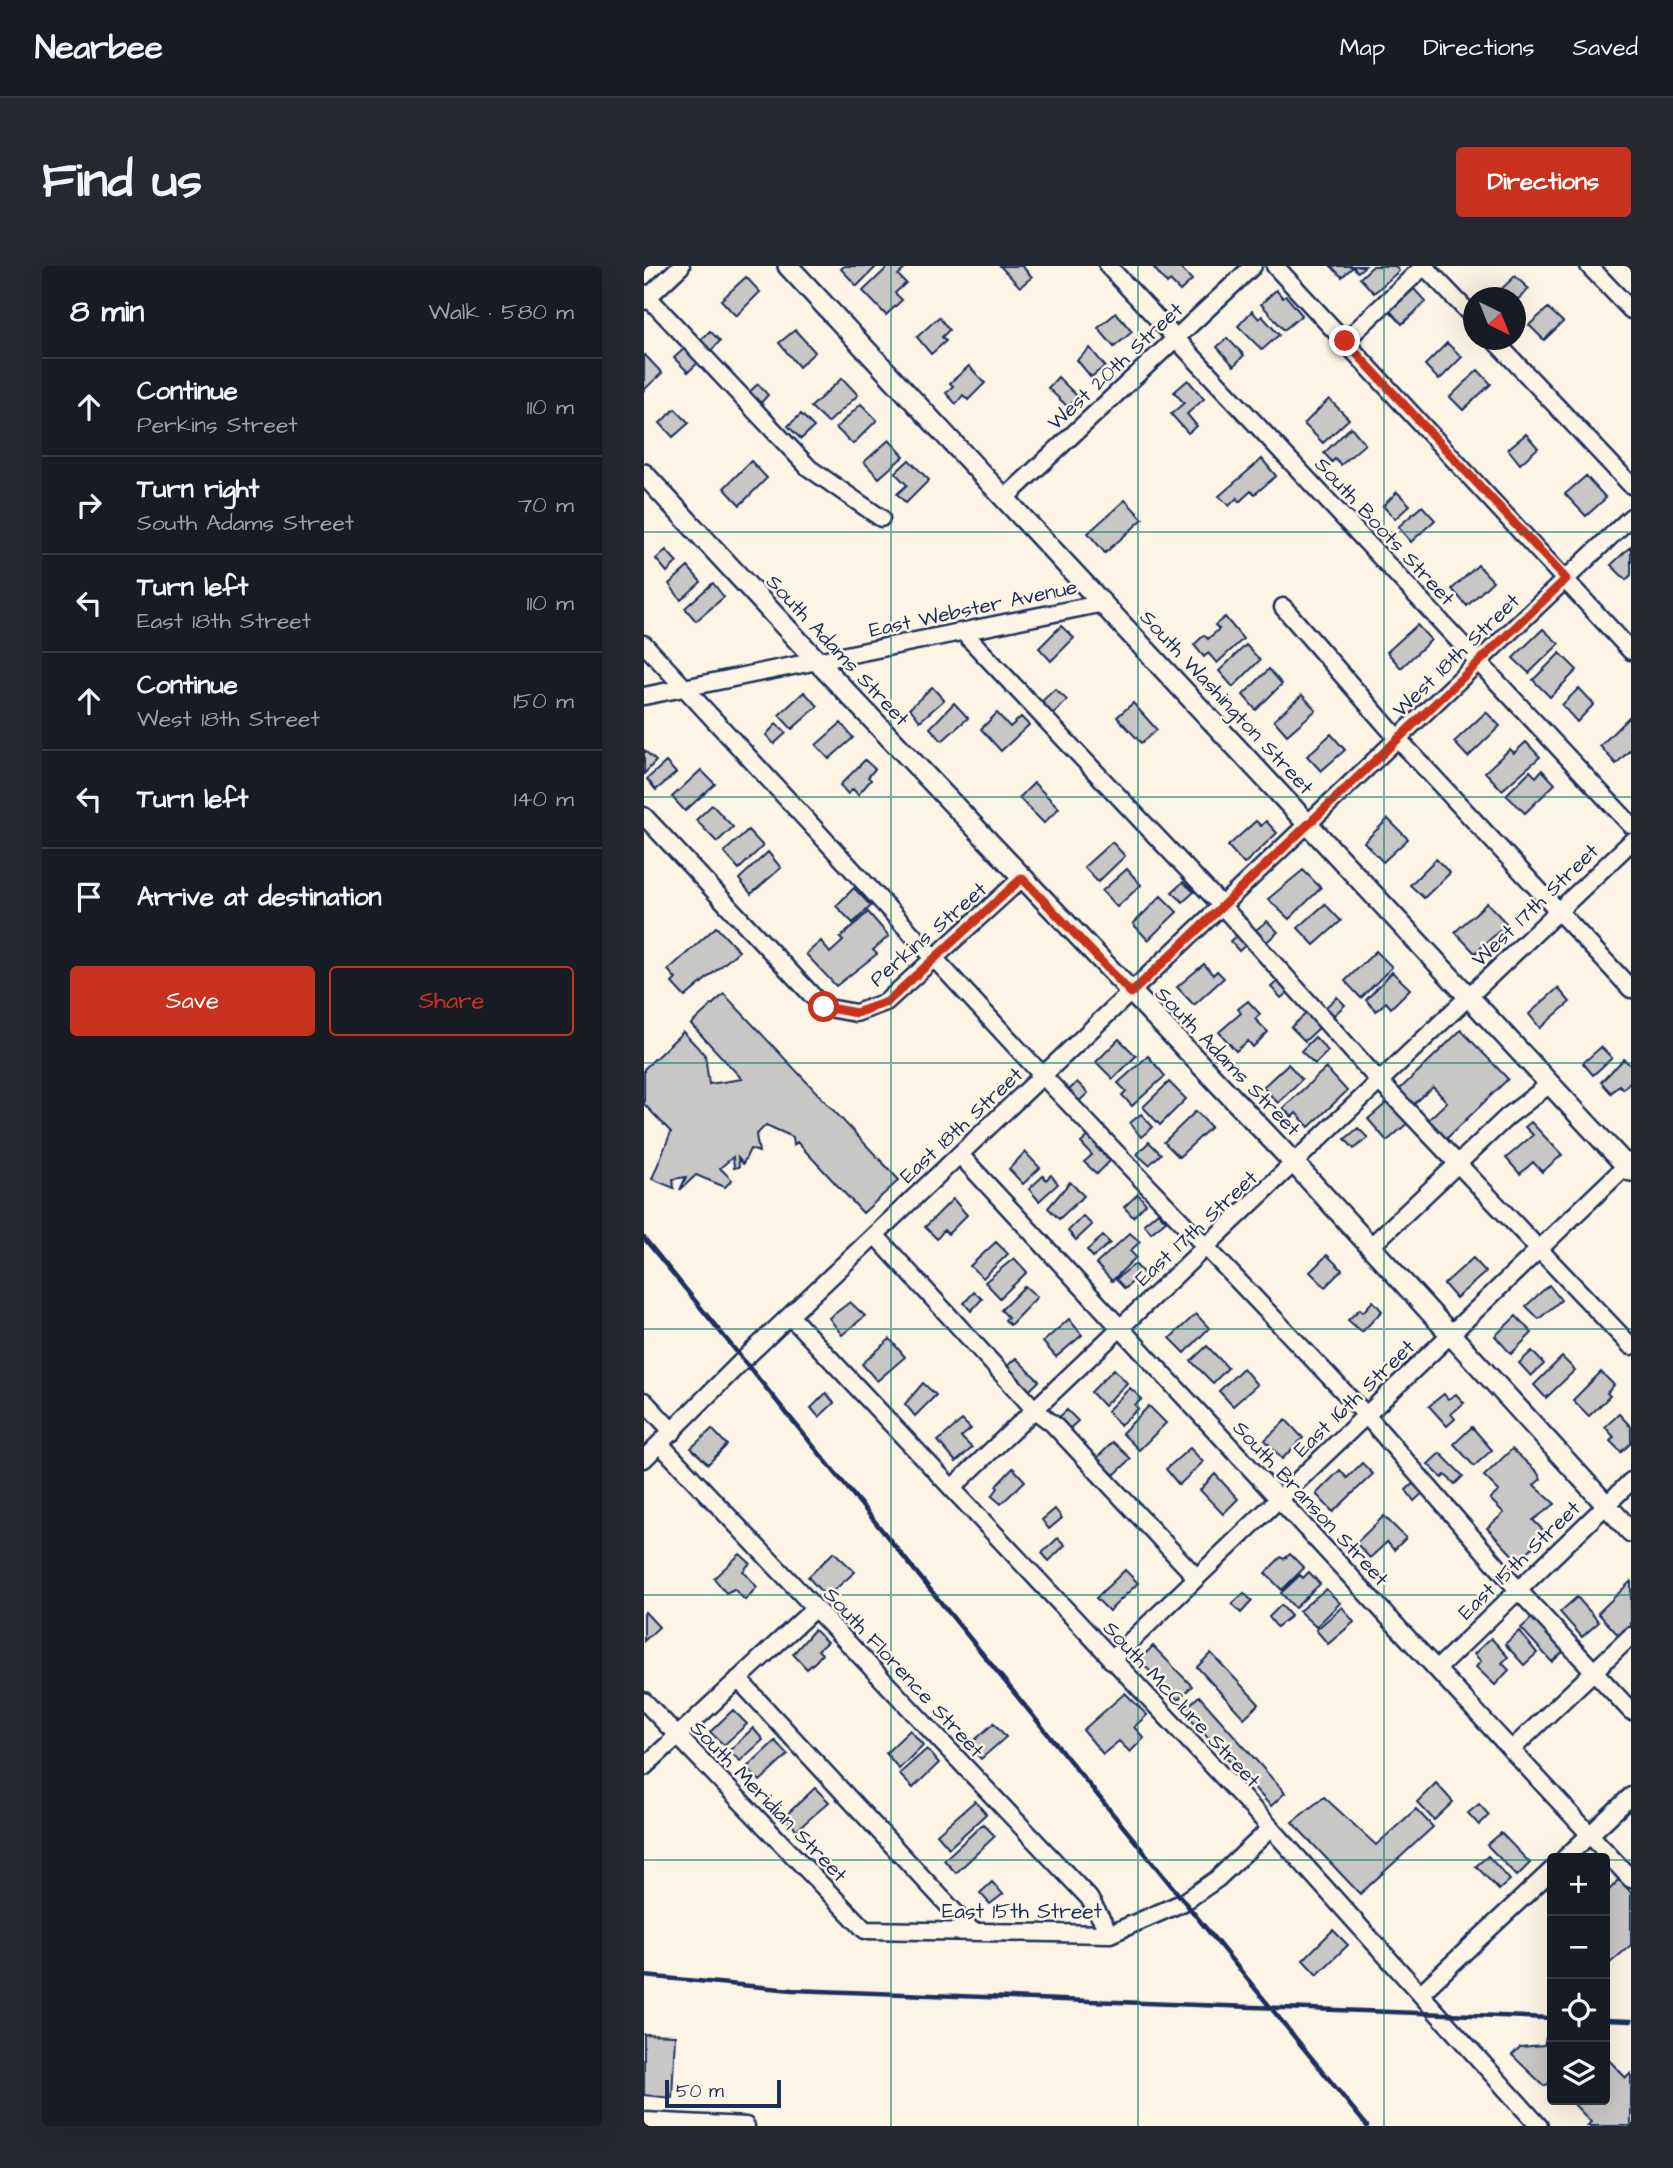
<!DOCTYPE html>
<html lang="en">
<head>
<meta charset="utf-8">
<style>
  body { margin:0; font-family:"Architects Daughter",sans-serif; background:#242831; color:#f1f3f6 }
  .controls { position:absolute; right:21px; bottom:21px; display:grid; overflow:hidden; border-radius:7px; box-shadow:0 7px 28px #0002 }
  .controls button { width:63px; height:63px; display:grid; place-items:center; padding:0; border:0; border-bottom:2px solid #363941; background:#171b24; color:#f1f3f6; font:35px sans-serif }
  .compass { position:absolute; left:819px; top:21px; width:63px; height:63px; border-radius:50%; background:#171b24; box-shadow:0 7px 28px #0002; rotate:137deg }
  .scale { position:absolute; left:21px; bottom:18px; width:116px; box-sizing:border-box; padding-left:7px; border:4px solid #1b2f5e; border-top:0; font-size:19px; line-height:24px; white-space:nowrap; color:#1b2f5e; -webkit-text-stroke:5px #fcf5e5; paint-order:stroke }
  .stop { position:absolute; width:21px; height:21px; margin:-16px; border:5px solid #c8321e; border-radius:50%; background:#fff }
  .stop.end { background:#c8321e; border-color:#fff; box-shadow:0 2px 7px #0008 }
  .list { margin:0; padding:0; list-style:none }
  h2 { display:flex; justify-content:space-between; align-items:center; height:91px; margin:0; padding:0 28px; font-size:30px }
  h2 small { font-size:23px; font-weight:400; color:#9ea1a6 }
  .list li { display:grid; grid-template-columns:46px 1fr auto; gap:21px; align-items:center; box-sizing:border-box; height:98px; padding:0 28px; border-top:2px solid #363941 }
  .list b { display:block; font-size:26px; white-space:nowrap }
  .list p { margin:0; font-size:23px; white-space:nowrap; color:#9ea1a6 }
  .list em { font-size:23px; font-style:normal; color:#9ea1a6 }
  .actions { display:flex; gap:14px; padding:21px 28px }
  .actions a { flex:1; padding:16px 0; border:2px solid #c8321e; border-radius:7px; text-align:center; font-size:24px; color:#c8321e }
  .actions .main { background:#c8321e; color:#fff }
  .icon { flex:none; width:38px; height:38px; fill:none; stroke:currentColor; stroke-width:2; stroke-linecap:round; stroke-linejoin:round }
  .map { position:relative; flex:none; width:987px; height:1860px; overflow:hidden; border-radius:7px }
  header { display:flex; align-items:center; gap:42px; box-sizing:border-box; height:98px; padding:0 35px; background:#171b24; border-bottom:2px solid #363941 }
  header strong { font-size:33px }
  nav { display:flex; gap:38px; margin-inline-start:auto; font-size:24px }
  .intro { display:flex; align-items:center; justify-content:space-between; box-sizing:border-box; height:168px; padding:0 42px }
  h1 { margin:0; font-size:49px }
  .button { padding:18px 32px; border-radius:7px; background:#c8321e; color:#fff; font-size:24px; font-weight:700 }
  main { display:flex; gap:42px; padding:0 42px }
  aside { flex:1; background:#171b24; border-radius:7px; box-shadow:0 7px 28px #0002 }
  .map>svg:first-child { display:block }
  .building { fill:#c8c7c6; stroke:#1b2f5e; stroke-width:2 }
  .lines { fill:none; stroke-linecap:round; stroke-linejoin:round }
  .minor-casing { stroke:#1b2f5e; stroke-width:21 }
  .major-casing { stroke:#1b2f5e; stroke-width:24 }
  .minor { stroke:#fcf5e5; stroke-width:16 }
  .major { stroke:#fcf5e5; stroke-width:19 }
  .rail { stroke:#1b2f5e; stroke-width:4.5 }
  .route { stroke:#c8321e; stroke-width:9 }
  .grid { fill:none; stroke:#0f766e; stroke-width:2; stroke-opacity:0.55 }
  .labels { text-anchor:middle; stroke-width:5; stroke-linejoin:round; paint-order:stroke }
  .street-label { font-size:21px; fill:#1b2f5e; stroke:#fcf5e5 }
</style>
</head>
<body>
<header>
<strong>Nearbee</strong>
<nav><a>Map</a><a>Directions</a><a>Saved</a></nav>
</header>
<div class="intro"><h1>Find us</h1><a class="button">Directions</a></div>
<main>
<aside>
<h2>8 min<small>Walk · 580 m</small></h2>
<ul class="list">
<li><svg class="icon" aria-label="ahead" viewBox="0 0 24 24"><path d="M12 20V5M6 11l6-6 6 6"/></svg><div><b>Continue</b><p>Perkins Street</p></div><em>110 m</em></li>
<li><svg class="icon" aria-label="right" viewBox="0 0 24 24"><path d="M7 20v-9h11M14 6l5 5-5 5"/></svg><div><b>Turn right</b><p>South Adams Street</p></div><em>70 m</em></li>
<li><svg class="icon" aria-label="left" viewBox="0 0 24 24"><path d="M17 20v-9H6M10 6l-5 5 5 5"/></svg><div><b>Turn left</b><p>East 18th Street</p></div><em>110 m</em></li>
<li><svg class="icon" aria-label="ahead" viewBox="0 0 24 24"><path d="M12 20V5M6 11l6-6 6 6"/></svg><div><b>Continue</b><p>West 18th Street</p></div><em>150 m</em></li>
<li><svg class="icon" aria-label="left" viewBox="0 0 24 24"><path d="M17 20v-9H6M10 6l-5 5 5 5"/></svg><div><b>Turn left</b></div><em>140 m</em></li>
<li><svg class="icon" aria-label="arrive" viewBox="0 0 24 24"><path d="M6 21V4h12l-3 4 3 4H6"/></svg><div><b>Arrive at destination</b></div></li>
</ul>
<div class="actions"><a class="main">Save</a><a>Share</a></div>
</aside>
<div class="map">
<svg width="987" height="1860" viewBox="0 0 987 1860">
  <rect width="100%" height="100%" fill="#fcf5e5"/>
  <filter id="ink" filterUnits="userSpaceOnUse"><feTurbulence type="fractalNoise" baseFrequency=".0143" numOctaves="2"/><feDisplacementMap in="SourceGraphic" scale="14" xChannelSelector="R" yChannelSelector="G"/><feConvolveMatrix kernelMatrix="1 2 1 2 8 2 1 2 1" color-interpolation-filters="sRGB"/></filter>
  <g filter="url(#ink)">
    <!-- building -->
    <path class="building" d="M200 0H233L213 20 197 3Z
      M245 0H264L254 9 262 17 251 27 258 34 242 49 219 25Z
      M356 0H378L388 11 376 21Z
      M513 0H535L548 14 536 25 526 15 523 18 510 2Z
      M687 0H721L714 6 709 1 698 11Z
      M729 0H751L755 5 730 27 716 12Z
      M871 10 885 23 872 35V32L849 31Z
      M102 11 116 26 92 50 77 34Z
      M770 23 782 36 758 58 746 45Z
      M632 24 639 32 642 30 658 49 640 64 617 38Z
      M904 42 919 56 900 74 885 59Z
      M608 45 615 53 618 50 635 69 618 84 594 60Z
      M472 47 488 66 470 81 454 62Z
      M295 51 305 64 298 71 302 75 287 88 273 71Z
      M151 64 171 86 155 101 135 77Z
      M66 65 76 75 65 87 55 76Z
      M583 72 600 89 590 100 573 81Z
      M803 77 818 91 795 114 781 99Z
      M44 79 57 94 44 106 30 92Z
      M446 82 461 100 447 111 433 94Z
      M1 89 18 107 0 124V90Z
      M325 100 341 117 324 134 319 129 312 138 302 127 309 120 306 117Z
      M834 104 847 118 819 144 806 131Z
      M414 111 434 131 424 141 404 122Z
      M198 112 214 129 184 157 167 141Z
      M544 114 560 133 543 148 553 160 544 167 527 148 540 137 530 126Z
      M114 118 124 129 115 139 103 128Z
      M685 133 705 153 679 177 660 158Z
      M217 138 233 154 209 178 192 162Z
      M31 143 45 157 29 171 16 157Z
      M157 148 170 161 157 173 144 160Z
      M707 161 721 178 697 199 691 193 688 196 680 187Z
      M882 168 894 182 876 198 864 183Z
      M245 174 260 190 235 212 220 196Z
      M618 193 632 210 611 228 607 225 595 236 593 232 585 240 575 230Z
      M265 194 285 214 262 237 253 228 263 219 251 207Z
      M107 195 123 212 96 239 80 222Z
      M942 210 962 232 942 250 921 228Z
      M753 226 766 239 751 253 739 240Z
      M481 234 499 253 461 287 444 267Z
      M778 240 791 254 767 276 754 261Z
      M987 280V309L982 314 967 299Z
      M22 284 33 296 23 306 12 293Z
      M834 299 849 315 823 340 808 323Z
      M44 301 57 316 37 334 25 318Z
      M69 317 80 331 52 355 41 342Z
      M581 351 599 373 573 397 564 387 560 391 550 379 560 369 564 373 575 363 571 359Z
      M773 359 787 374 757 402 743 386Z
      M417 360 430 372 407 395 395 382Z
      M899 363 915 378 885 407 869 392Z
      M602 379 616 394 589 421 575 405Z
      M916 387 933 404 906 431 889 414Z
      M625 403 638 418 612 444 599 429Z
      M288 421 300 434 276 455 266 442Z
      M935 422 950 438 933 456 918 439Z
      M411 423 423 434 409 449 396 437Z
      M160 426 174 440 148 463 135 449Z
      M658 429 672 444 643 469 630 454Z
      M310 437 324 452 298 475 286 462Z
      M489 437 513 464 497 477 473 451Z
      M842 446 856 460 824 491 810 476Z
      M353 447 366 461 377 451 385 459 357 485 337 463Z
      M987 449V483L972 498 956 480Z
      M197 457 209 472 185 493 172 479Z
      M132 458 142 467 130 478 122 469Z
      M687 468 701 484 677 505 663 490Z
      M882 476 896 491 858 524 841 506 866 483 870 487Z
      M0 484 12 495 0 508Z
      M221 494 231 503 224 511 227 514 214 529 209 523 204 528 196 519Z
      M22 496 32 507 12 524 3 513Z
      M57 504 71 518 41 545 28 531Z
      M898 504 911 518 881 547 862 529 886 505 892 511Z
      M390 517 415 542 400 557 375 532Z
      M68 539 89 561 73 576 52 554Z
      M744 553 764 573 739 596 720 576Z
      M612 555 617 560 622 555 633 567 600 598 584 580Z
      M104 564 119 580 95 603 80 586Z
      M468 576 481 590 454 616 440 601Z
      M124 586 137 602 107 628 95 613Z
      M792 593 806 607 780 632 766 619Z
      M483 603 497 619 473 641 458 625Z
      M659 604 677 622 645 653 624 633Z
      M539 616 550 626 539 636 528 626Z
      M210 622 227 640 209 657 192 640Z
      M517 630 533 646 504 674 489 658Z
      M843 637 863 658 831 687 811 666Z
      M681 638 697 655 670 679 654 662Z
      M224 646 245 670 229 684 233 688 192 720 162 688 177 675 186 687 199 675 196 672Z
      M623 655 634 666 619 679 608 667Z
      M72 661 95 685 41 731 28 717 32 713 24 704Z
      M594 668 603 678 595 685 586 675Z
      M732 685 748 701 717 732 701 715Z
      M560 698 569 709 573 705 580 712 550 739 533 721Z
      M748 706 766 723 747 742 742 736 732 745 722 734Z
      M636 713 647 724 637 732 627 721Z
      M914 722 926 736 896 762 885 748Z
      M80 728 255 914 219 947 153 876 150 879 149 871 122 859 112 869 115 886 106 883 99 898 94 892 95 901 90 902 89 891 76 902 88 914 81 921 52 909 36 924 42 911 29 913 30 922 8 913 27 866 0 838V803L39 766 61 789 65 818 98 813 47 758Z
      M693 731 701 739 690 749 682 741Z
      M604 735 616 748 611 753 624 766 609 781 604 775 592 785 575 766 597 747 594 743Z
      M664 746 676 761 661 775 647 761Z
      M817 764 864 813 800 875 782 856 803 836 789 821 769 839 755 824Z
      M671 771 684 785 671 798 657 785Z
      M475 773 492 790 469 813 452 796Z
      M957 781 968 792 949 809 939 797Z
      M504 790 521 810 488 840 478 829 482 825 474 817Z
      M980 793 987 800V815L979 823 975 819 967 827 957 816Z
      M644 798 658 813 634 837 619 821Z
      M682 802 703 825 665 861 652 847 648 851 639 842Z
      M433 816 444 827 432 838 422 827Z
      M525 816 542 833 516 859 499 841Z
      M746 834 766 855 743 875 724 853Z
      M552 845 567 861 535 891 520 876Z
      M497 848 509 861 497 871 486 857Z
      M887 856 918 889 898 906 889 896 876 908 862 892 889 869 881 861Z
      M714 862 724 872 710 883 701 873Z
      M447 868 457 878 453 882 466 895 453 908 440 896 448 889 437 877Z
      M505 876 517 888 505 899 493 888Z
      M381 886 396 902 379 918 365 903Z
      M407 909 414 918 395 935 385 923 399 910 402 914Z
      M426 916 440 930 415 953 404 942Z
      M494 928 502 938 489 951 480 941Z
      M309 933 323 949 304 968 300 964 293 973 281 961Z
      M514 946 522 955 507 967 500 958Z
      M439 950 448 959 432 974 424 965Z
      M486 967 496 976 486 985 492 991 468 1015 452 998Z
      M459 970 466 977 449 991 443 984Z
      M352 976 364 988 339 1012 326 1000Z
      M683 989 698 1004 681 1021 666 1006Z
      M370 992 383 1006 356 1032 341 1016Z
      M829 992 842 1006 812 1032 800 1018Z
      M491 998 505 1013 496 1022 489 1015 481 1023 472 1013Z
      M905 1019 917 1034 895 1053 882 1040Z
      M381 1020 393 1031 366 1059 361 1054 364 1051 357 1044Z
      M330 1026 338 1033 327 1045 320 1037Z
      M729 1035 738 1045 718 1066 704 1054 716 1043 719 1046Z
      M206 1036 221 1050 198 1069 185 1052Z
      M552 1048 565 1062 541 1087 526 1072Z
      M872 1050 888 1067 867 1088 851 1070Z
      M425 1053 438 1069 412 1091 399 1076Z
      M246 1073 261 1091 233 1115 218 1098Z
      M563 1080 584 1102 569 1117 547 1095Z
      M888 1085 900 1098 887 1110 875 1097Z
      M918 1091 931 1104 902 1132 890 1119Z
      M372 1092 395 1115 385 1125 361 1102Z
      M599 1102 613 1119 589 1140 575 1125Z
      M470 1103 483 1117 460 1140 447 1126Z
      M957 1106 970 1119 963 1127 966 1130 945 1150 929 1134Z
      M279 1117 292 1129 271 1150 261 1138Z
      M486 1122 498 1133 491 1139 494 1143 476 1159 463 1145Z
      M182 1127 190 1137 175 1151 167 1142Z
      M800 1128 804 1133 812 1128 820 1137 807 1148 811 1153 803 1160 785 1140Z
      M505 1140 522 1157 495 1184 478 1167Z
      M423 1144 434 1155 424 1164 413 1153Z
      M975 1148 987 1161V1177L977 1186 966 1175 970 1171 961 1161Z
      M318 1154 327 1163 317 1171 328 1182 312 1196 294 1175Z
      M642 1154 659 1172 638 1193 621 1174Z
      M828 1161 848 1184 830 1200 810 1178Z
      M68 1163 83 1179 64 1198 47 1182Z
      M469 1176 487 1193 470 1209 453 1192Z
      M546 1182 559 1196 535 1219 522 1203Z
      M868 1183 893 1206 897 1213 890 1219 911 1238 889 1254 903 1268 874 1295 843 1262 860 1247 846 1233 855 1225 840 1210Z
      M796 1187 819 1210 811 1218 801 1209 798 1212 784 1198Z
      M718 1197 729 1208 689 1246 672 1228 696 1204 703 1212Z
      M369 1202 381 1215 357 1238 348 1230 354 1222 352 1220Z
      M571 1208 594 1233 579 1248 556 1224Z
      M772 1215 781 1225 770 1235 762 1224Z
      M411 1243 418 1252 405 1263 398 1254Z
      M740 1250 762 1272 750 1284 743 1276 726 1292 712 1277Z
      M414 1272 421 1279 405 1295 398 1287Z
      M190 1286 211 1306 182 1331 164 1311Z
      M96 1288 106 1297 99 1305 113 1321 101 1334 90 1323 82 1327 70 1312Z
      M646 1288 660 1302 638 1324 621 1307 637 1291 640 1293Z
      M481 1304 494 1317 465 1345 452 1332Z
      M665 1306 676 1318 651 1342 637 1327 656 1309 659 1312Z
      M987 1315V1361L976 1371 954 1347Z
      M682 1323 696 1337 672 1361 655 1345Z
      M600 1327 608 1335 597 1347 588 1338Z
      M933 1331 955 1356 938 1371 916 1346Z
      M637 1339 647 1350 633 1361 625 1351Z
      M698 1341 710 1356 684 1378 672 1364Z
      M1 1346 15 1361 0 1375V1348Z
      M890 1350 921 1384 908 1396 877 1362Z
      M170 1364 183 1376 174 1384 178 1388 172 1395 163 1403 149 1388Z
      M875 1365 893 1387 880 1399 861 1378Z
      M847 1372 864 1391 858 1397 865 1404 851 1419 832 1401 837 1395 830 1388Z
      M509 1380 548 1420 534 1434 495 1394Z
      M567 1387 615 1438 600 1452 553 1401Z
      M481 1427 503 1449 490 1461 500 1472 486 1486 475 1475 459 1488 439 1464Z
      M555 1430 641 1527 627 1540 539 1445Z
      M89 1444 103 1458 80 1479 66 1466Z
      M350 1457 362 1471 337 1493 324 1480Z
      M109 1462 119 1474 96 1495 85 1485Z
      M266 1464 279 1479 255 1503 242 1487Z
      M131 1475 144 1489 116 1515 102 1502Z
      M283 1483 295 1497 269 1522 255 1508Z
      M792 1517 809 1536 790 1554 773 1536Z
      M171 1522 185 1536 153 1564 140 1551Z
      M680 1531 732 1579 772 1543 789 1561 716 1628 648 1556Z
      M331 1535 342 1548 305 1582 293 1568Z
      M835 1538 845 1549 835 1559 824 1547Z
      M339 1558 351 1570 312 1607 300 1594Z
      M857 1567 886 1597 873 1610 843 1579Z
      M844 1590 866 1614 855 1624 832 1600Z
      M976 1613 987 1627V1679L966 1697 961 1693V1628Z
      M348 1616 359 1628 346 1638 336 1627Z
      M689 1664 704 1679 673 1709 659 1694Z
      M904 1765H908V1816L900 1820 868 1789 876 1781 900 1779Z
      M0 1768 31 1769 28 1832 0 1829Z
      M961 1790 982 1812 987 1807V1860H943L947 1856 926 1834H961Z"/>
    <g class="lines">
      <!-- minor casing -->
      <g class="minor-casing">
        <path id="minor" d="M464 0 987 559
          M631 0 987 385
          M945 0 987 44
          M0 27 165 202 237 252
          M0 35 37 0
          M850 74 987 219
          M701 75 780 0 830 52
          M362 231 609 0
          M639 341 754 473 987 723
          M319 366 578 640 736 816 987 1080
          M0 378 399 810 722 1149 874 1324 987 1445
          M0 430 460 337
          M0 550 179 741 212 747 242 736 378 612
          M316 889 987 1613
          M231 969 392 1145 409 1158 553 1312
          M726 981 863 851 906 818
          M146 1050 627 1562 895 1860
          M0 1135 29 1166
          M16 1178 445 1632 466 1668
          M0 1193 98 1095 987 251
          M308 1222 987 576
          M467 1394 987 895
          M793 1403 987 1215
          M94 1413 329 1666
          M0 1435 221 1664 466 1668 540 1636 573 1613 627 1562
          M867 1484 987 1370
          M0 1501 171 1342
          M921 1592 987 1530
          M777 1727 908 1604
          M0 1855 102 1860"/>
      </g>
      <!-- major casing -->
      <g class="major-casing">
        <path id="major" d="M144 0 987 905
          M0 208 173 395 650 897 987 1266"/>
      </g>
      <!-- minor -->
      <use href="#minor" class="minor"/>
      <!-- major -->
      <use href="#major" class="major"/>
      <!-- rail -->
      <path class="rail" d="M0 972 723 1860
        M0 1710 148 1724 908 1752
        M961 1754 987 1755"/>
    </g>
  </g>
  <g class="lines" filter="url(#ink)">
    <!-- route -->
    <path class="route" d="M180 741 212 747 243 736 378 612 487 727 922 313 701 75"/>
  </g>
  <!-- grid -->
  <path class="grid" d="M247 0V1860M494 0V1860M740 0V1860M0 266H987M0 531H987M0 797H987M0 1063H987M0 1329H987M0 1594H908M961 1594H987"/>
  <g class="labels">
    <!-- street labels -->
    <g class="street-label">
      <text transform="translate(471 100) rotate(-43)" y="7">West 20th Street</text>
      <text transform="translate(741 265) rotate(47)" y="7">South Boots Street</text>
      <text transform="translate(329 342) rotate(-12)" y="7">East Webster Avenue</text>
      <text transform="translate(194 384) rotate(47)" y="7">South Adams Street</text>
      <text transform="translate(812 389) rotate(-44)" y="7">West 18th Street</text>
      <text transform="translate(583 436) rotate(47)" y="7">South Washington Street</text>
      <text transform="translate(891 639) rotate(-44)" y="7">West 17th Street</text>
      <text transform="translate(284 668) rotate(-41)" y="7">Perkins Street</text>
      <text transform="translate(584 795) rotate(46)" y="7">South Adams Street</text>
      <text transform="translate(317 859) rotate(-43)" y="7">East 18th Street</text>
      <text transform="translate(552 962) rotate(-43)" y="7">East 17th Street</text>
      <text transform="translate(710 1132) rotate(-44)" y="7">East 16th Street</text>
      <text transform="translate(667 1237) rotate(47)" y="7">South Branson Street</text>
      <text transform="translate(875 1294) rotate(-44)" y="7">East 15th Street</text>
      <text transform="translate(260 1406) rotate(47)" y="7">South Florence Street</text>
      <text transform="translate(538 1438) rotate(47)" y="7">South McClure Street</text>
      <text transform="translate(125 1535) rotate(46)" y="7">South Meridian Street</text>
      <text x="378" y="1652">East 15th Street</text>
    </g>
  </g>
</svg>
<div class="controls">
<button>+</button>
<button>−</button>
<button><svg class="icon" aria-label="locate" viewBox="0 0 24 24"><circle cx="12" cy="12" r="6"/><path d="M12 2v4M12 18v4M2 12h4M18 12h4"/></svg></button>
<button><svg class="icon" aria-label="layers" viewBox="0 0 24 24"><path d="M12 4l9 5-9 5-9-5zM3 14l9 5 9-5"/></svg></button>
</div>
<svg class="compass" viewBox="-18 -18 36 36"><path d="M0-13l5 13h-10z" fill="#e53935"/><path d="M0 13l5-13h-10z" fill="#9ea1a6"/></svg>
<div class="scale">50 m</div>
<div class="stop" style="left:180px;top:741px"></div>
<div class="stop end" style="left:701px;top:75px"></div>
</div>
</main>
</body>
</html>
